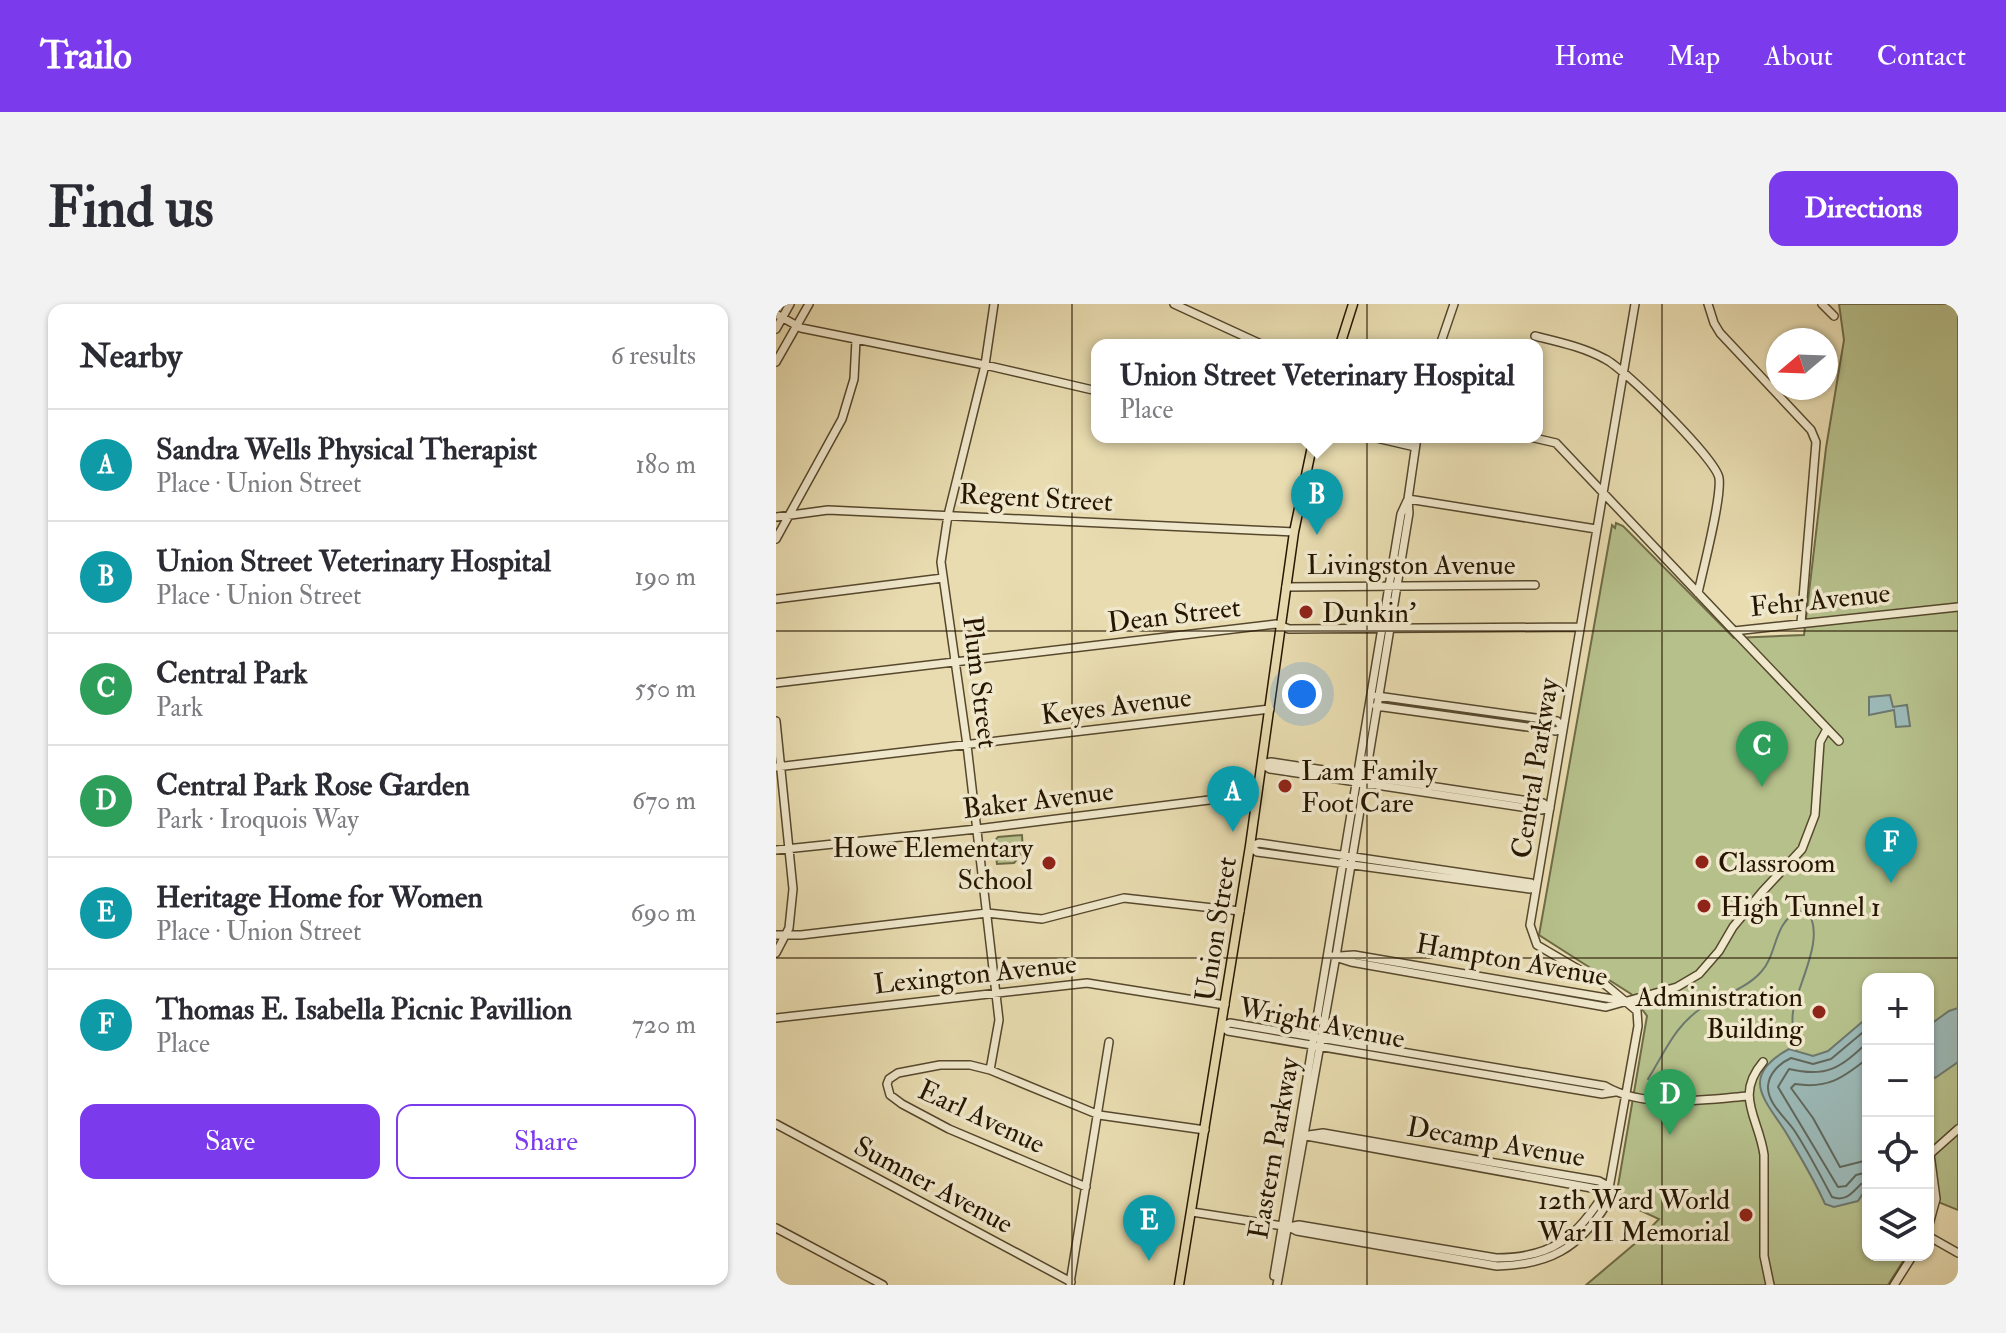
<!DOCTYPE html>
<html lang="en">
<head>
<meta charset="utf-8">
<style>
  body { margin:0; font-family:"IM FELL Double Pica",serif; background:#f2f2f3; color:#2b2b33 }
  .controls { position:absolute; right:24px; bottom:24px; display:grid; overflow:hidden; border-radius:16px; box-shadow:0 2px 6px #0004 }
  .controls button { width:72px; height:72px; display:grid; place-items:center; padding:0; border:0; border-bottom:2px solid #e1e1e2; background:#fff; color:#2b2b33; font:40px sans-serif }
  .compass { position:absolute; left:990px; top:24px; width:72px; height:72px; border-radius:50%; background:#fff; box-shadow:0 2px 6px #0004; rotate:251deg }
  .you { position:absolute; left:526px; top:390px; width:28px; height:28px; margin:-20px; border:6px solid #fff; border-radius:50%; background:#1a73e8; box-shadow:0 0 0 12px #1a73e833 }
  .badge { display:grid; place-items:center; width:52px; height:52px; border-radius:50%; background:#7c3aed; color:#fff; font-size:26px; font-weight:700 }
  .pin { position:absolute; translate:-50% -66px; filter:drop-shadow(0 2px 4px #0008) }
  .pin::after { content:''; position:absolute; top:42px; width:28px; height:24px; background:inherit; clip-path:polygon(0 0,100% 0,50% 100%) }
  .popup { position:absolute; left:315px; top:35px; width:452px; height:104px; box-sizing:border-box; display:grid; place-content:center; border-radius:16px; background:#fff; filter:drop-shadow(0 2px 6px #0005); font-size:26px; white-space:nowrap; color:#7c7c81 }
  .popup b { font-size:30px; color:#2b2b33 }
  .popup::after { content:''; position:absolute; left:50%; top:100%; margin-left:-16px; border:16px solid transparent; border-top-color:#fff }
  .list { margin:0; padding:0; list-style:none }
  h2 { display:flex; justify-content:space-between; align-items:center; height:104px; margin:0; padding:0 32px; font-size:34px }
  h2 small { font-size:26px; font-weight:400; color:#7c7c81 }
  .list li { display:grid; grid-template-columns:52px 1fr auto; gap:24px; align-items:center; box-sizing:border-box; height:112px; padding:0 32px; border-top:2px solid #e1e1e2 }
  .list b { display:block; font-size:30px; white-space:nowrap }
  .list p { margin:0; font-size:26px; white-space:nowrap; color:#7c7c81 }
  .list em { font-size:26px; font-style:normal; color:#7c7c81 }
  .actions { display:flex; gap:16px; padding:24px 32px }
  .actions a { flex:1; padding:18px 0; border:2px solid #7c3aed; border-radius:16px; text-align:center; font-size:28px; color:#7c3aed }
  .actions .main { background:#7c3aed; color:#fff }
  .icon { flex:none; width:44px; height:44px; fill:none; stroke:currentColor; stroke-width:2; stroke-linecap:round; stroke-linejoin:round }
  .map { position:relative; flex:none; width:1182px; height:981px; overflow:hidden; border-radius:16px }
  header { display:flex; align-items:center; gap:48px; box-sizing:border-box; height:112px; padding:0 40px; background:#7c3aed; color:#fff }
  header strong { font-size:38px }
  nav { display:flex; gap:44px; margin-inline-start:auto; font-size:28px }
  .intro { display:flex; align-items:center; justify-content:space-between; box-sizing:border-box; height:192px; padding:0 48px }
  h1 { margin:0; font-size:56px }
  .button { padding:20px 36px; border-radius:16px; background:#7c3aed; color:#fff; font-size:28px; font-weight:700 }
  main { display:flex; gap:48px; padding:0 48px }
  aside { flex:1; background:#fff; border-radius:16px; box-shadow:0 2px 6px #0004 }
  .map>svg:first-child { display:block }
  .green { fill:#b6c08b; stroke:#6e6b46; stroke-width:2 }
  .water { fill:#9cb9b7; stroke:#6d786e; stroke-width:2 }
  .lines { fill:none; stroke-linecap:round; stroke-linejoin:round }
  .shore { stroke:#61685c; stroke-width:2 }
  .stream { stroke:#6d786e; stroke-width:2 }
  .minor-casing { stroke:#56482d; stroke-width:10 }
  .major-casing { stroke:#261601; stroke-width:11 }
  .minor { stroke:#f0e8cc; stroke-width:7 }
  .major { stroke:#e8dcb0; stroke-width:8 }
  .grid { fill:none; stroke:#261601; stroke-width:2; stroke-opacity:0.55 }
  .poi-dot { fill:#8f2418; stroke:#f0e8cc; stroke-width:3 }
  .labels { text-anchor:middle; stroke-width:7; stroke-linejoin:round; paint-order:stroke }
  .street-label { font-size:28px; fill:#261601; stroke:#f0e8cc }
  .poi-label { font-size:28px; fill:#261601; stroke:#f0e8cc; text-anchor:start }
</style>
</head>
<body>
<header>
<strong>Trailo</strong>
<nav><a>Home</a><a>Map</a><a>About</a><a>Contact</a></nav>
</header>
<div class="intro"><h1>Find us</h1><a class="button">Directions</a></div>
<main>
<aside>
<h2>Nearby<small>6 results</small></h2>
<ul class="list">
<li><span class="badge" style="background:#0f9aa8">A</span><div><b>Sandra Wells Physical Therapist</b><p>Place · Union Street</p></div><em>180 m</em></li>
<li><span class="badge" style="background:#0f9aa8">B</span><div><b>Union Street Veterinary Hospital</b><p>Place · Union Street</p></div><em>190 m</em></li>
<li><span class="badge" style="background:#2e9e5b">C</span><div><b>Central Park</b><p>Park</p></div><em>550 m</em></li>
<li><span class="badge" style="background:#2e9e5b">D</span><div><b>Central Park Rose Garden</b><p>Park · Iroquois Way</p></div><em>670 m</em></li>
<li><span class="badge" style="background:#0f9aa8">E</span><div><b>Heritage Home for Women</b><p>Place · Union Street</p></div><em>690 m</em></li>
<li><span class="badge" style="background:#0f9aa8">F</span><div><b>Thomas E. Isabella Picnic Pavillion</b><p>Place</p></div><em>720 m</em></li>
</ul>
<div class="actions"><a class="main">Save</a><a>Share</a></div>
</aside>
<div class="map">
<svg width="1182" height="981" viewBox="0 0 1182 981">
  <rect width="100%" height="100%" fill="#e8dcb0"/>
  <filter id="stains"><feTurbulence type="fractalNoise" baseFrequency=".0025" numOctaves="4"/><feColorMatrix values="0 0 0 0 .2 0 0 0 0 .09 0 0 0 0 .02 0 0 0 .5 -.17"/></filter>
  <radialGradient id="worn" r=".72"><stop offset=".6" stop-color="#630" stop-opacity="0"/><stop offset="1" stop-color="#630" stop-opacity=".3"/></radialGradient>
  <!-- green -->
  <path class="green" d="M1063 0H1182V906L1155 895 1152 903V675H1092V951H1131L1112 981H810L862 937 883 915 837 894 842 882 871 712 855 690 763 631 836 221 839 224 840 219 847 222 958 334 1028 331 1050 144 1068 36Z
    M246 531 247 548 238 559 221 560 218 538 222 533Z"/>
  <!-- water -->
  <path class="water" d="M1114 391 1117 403 1131 401 1134 422 1120 423 1118 406 1093 411V393Z
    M1182 704V758L1159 774 1157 772 1152 775V722L1173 707Z
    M1092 713V882L1082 897 1058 903 1049 900C1039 877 1025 854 1012 832 992 798 960 774 1013 745L1037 752 1052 747Z"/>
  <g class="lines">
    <!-- shore -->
    <path class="shore" d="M1092 724 1055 755 1037 760 1015 754C1004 759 993 769 992 782 991 799 1009 813 1018 826 1032 847 1044 871 1056 893 1070 898 1076 889 1085 880L1092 879
      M1092 738C1064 764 1051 774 1013 765L1002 783 1062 883 1070 882 1080 871 1092 868
      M1092 754C1067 774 1052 785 1019 780L1015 784 1037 814 1064 863 1092 856"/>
    <!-- stream -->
    <path class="stream" d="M872 775C889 748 899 721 927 703 946 692 971 684 985 668 1002 650 997 618 1023 607L1032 609C1050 633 1021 682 1017 708 1015 721 1018 734 1021 746"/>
    <!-- minor casing -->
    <g class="minor-casing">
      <path id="minor" d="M398 0 487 41
        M932 0 938 19 944 29 1035 126 1040 138 1025 319
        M1046 0 1058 12
        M0 10 25 24 209 61 321 87
        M0 25 14 0
        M759 32C783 38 807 43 829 55 848 64 940 155 943 174 946 194 927 265 922 289
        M664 41 678 0
        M0 58 33 0
        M523 133H537
        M596 133 639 143
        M754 133 780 139 958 327 1182 303
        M632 195 820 225
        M0 213 52 206 518 228
        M0 235 66 115 78 75 80 36
        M510 283 759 281
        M0 295 167 274
        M958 327 1063 437
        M0 379 500 320 513 325 803 323
        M601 392 781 417 787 423
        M600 402 780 427 787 423
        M0 417 17 585 13 624 0 649
        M486 460 494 465 765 506 774 504
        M486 460 495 458 767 499 774 504
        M0 463 494 405
        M474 542 483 539 755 579 760 583
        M474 542 481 548 754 585 760 583
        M0 546 201 525 481 490
        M0 631H25L211 609 266 615 348 594 464 607
        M556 652 575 658 830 703 901 683 923 670 943 647 957 623 986 588 1026 545 1039 511 1044 438 1051 425
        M564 652 578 651 848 697
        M0 714 311 679 449 701
        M446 722 454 719 829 782C868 805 928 796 971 792
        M446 722 452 727 826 790 839 788
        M987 758C958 792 983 814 988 851V952L994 981
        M214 766 223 716 191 441 165 258 172 211 209 61 218 0
        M0 820 295 978
        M525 831 821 885 834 883
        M533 831 547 829 823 877 834 883
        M310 883 173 825 126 800 114 791 111 780 113 775 122 769 164 761H194L214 766 323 811 429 826
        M416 908 513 923 523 921 720 954C778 954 800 933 830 887
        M513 923 521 927 721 962C773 961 803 944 830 901L862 722 861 707 831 682 761 641 754 621 859 0
        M0 924 107 981
        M1152 924 1160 895 1154 850 1182 825
        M1152 932 1182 949
        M498 972 625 210 631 197
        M294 979 333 738
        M501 981 560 652 633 209 632 195 641 133
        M1118 981 1137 951"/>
    </g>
    <!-- major casing -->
    <g class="major-casing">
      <path id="major" d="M564 41 577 0
        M403 981 474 542 518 228 538 133"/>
    </g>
    <!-- minor -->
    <use href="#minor" class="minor"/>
    <!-- major -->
    <use href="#major" class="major"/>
  </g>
  <!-- grid -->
  <path class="grid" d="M296 0V981M591 0V981M886 0V981M0 327H1182M0 654H1182"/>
  <!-- markers -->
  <g class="poi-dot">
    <circle cx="530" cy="308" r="8"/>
    <circle cx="509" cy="482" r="8"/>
    <circle cx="926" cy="558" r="8"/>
    <circle cx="273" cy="559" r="8"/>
    <circle cx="928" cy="602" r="8"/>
    <circle cx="1043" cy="708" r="8"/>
    <circle cx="970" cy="911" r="8"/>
  </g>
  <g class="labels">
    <!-- street labels -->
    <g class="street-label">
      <text transform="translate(260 193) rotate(3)" y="10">Regent Street</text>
      <text x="635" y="270">Livingston Avenue</text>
      <text transform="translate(1044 295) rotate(-6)" y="10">Fehr Avenue</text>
      <text transform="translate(398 310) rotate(-7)" y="10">Dean Street</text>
      <text transform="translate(205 378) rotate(83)" y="10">Plum Street</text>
      <text transform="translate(340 401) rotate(-7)" y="10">Keyes Avenue</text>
      <text transform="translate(758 464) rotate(-81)" y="10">Central Parkway</text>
      <text transform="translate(262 495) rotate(-7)" y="10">Baker Avenue</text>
      <text transform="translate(439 625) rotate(-81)" y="10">Union Street</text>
      <text transform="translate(736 655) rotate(10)" y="10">Hampton Avenue</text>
      <text transform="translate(199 669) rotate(-6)" y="10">Lexington Avenue</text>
      <text transform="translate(546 718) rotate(11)" y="10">Wright Avenue</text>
      <text transform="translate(206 812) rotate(25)" y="10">Earl Avenue</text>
      <text transform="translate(720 837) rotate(10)" y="10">Decamp Avenue</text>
      <text transform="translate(497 844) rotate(-80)" y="10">Eastern Parkway</text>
      <text transform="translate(158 880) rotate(28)" y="10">Sumner Avenue</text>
    </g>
    <!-- poi labels -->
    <g class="poi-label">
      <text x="546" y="318">Dunkin'</text>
      <text x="525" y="476">Lam Family<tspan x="525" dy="32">Foot Care</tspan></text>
      <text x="257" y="553" text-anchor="end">Howe Elementary<tspan x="257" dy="32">School</tspan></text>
      <text x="942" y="568">Classroom</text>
      <text x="944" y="612">High Tunnel 1</text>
      <text x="1027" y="702" text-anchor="end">Administration<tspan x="1027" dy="32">Building</tspan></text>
      <text x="954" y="905" text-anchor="end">12th Ward World<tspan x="954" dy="32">War II Memorial</tspan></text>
    </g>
  </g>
  <rect width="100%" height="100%" filter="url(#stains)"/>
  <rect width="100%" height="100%" fill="url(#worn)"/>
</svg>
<div class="controls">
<button>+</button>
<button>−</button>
<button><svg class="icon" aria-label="locate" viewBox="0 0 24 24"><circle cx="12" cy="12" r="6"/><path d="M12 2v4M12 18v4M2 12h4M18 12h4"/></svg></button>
<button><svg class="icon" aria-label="layers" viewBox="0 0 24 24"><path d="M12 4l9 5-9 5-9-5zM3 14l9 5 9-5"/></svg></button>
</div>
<svg class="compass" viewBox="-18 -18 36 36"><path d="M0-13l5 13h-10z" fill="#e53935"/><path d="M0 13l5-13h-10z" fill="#7c7c81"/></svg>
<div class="you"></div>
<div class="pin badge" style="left:457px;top:528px;background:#0f9aa8">A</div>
<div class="pin badge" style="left:541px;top:231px;background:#0f9aa8">B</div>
<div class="popup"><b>Union Street Veterinary Hospital</b>Place</div>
<div class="pin badge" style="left:986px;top:483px;background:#2e9e5b">C</div>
<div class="pin badge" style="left:894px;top:831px;background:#2e9e5b">D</div>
<div class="pin badge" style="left:373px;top:957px;background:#0f9aa8">E</div>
<div class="pin badge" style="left:1115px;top:579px;background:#0f9aa8">F</div>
</div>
</main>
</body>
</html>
